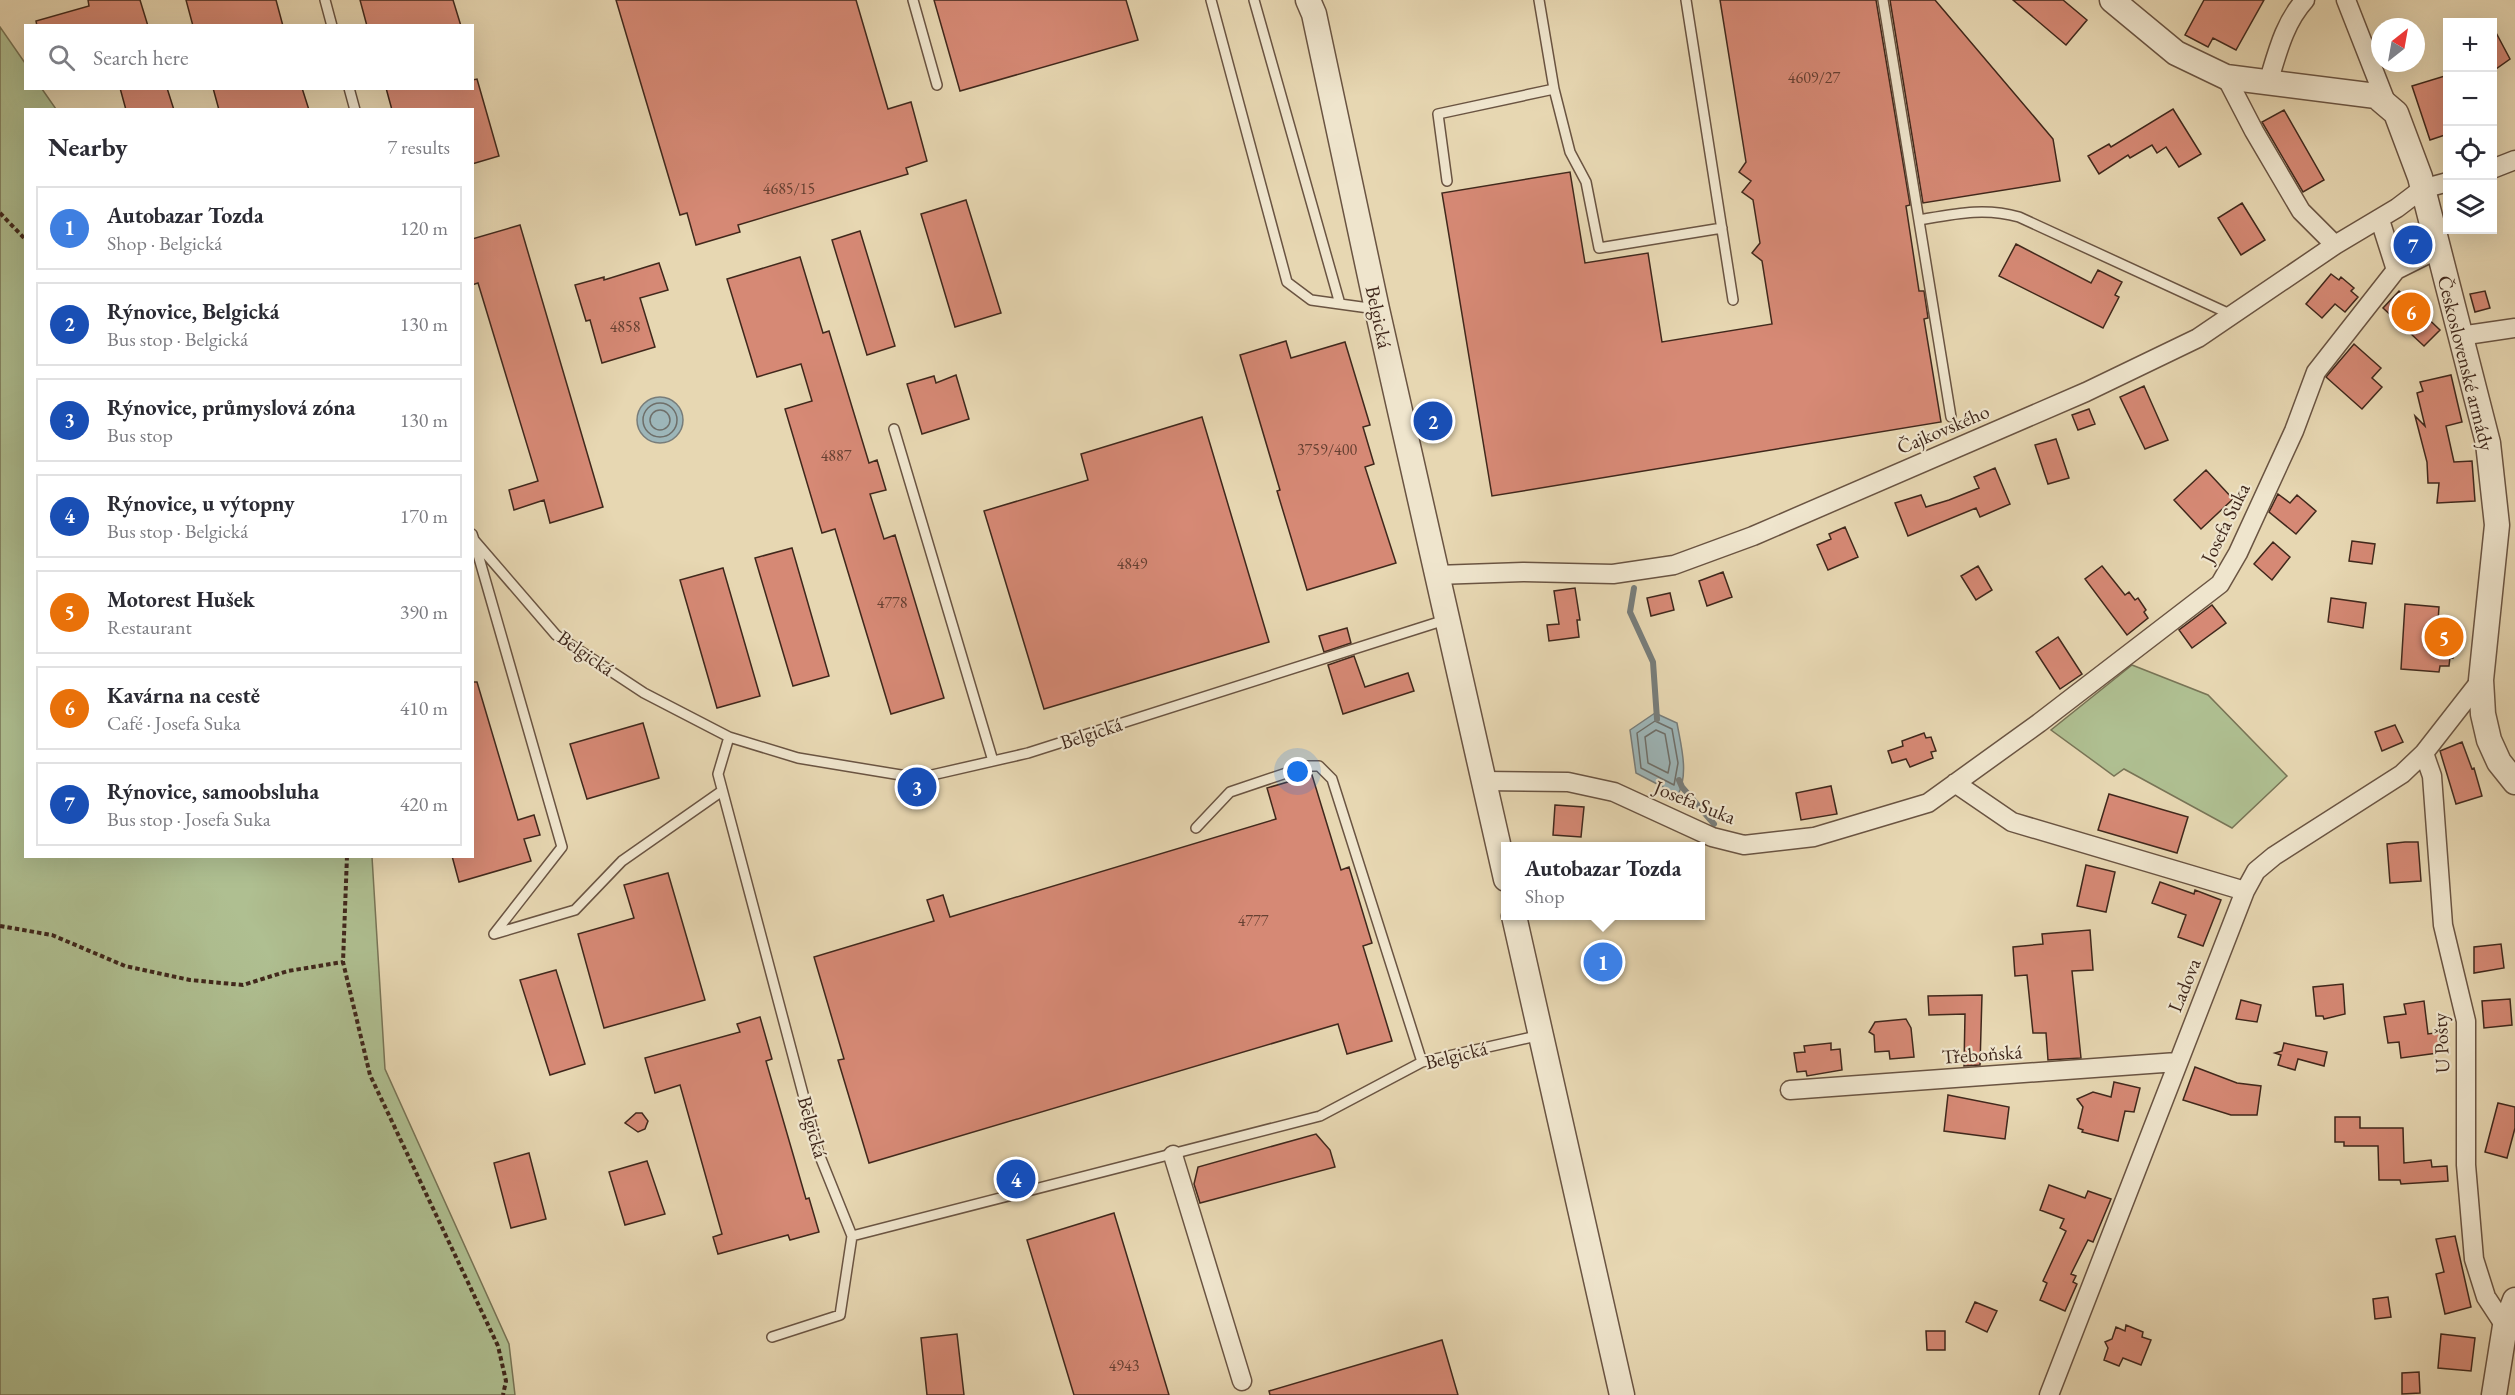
<!DOCTYPE html>
<html lang="en">
<head>
<meta charset="utf-8">
<style>
  body { margin:0; font-family:"EB Garamond",serif; background:#f2f2f3; color:#2b2b33 }
  .controls { position:absolute; right:18px; top:18px; display:grid; overflow:hidden; border-radius:0px; box-shadow:0 6px 24px #0002 }
  .controls button { width:54px; height:54px; display:grid; place-items:center; padding:0; border:0; border-bottom:2px solid #e1e1e2; background:#fff; color:#2b2b33; font:30px sans-serif }
  .compass { position:absolute; left:2371px; top:18px; width:54px; height:54px; border-radius:50%; background:#fff; box-shadow:0 6px 24px #0002; rotate:31deg }
  .you { position:absolute; left:1298px; top:772px; width:21px; height:21px; margin:-15px; border:4px solid #fff; border-radius:50%; background:#1a73e8; box-shadow:0 0 0 9px #1a73e833 }
  .badge { display:grid; place-items:center; width:39px; height:39px; border-radius:50%; background:#8f2418; color:#fff; font-size:20px; font-weight:700 }
  .pin { position:absolute; translate:-50% -50%; border:3px solid #fff; box-shadow:0 2px 6px #0006 }
  .popup { position:absolute; left:1501px; top:842px; width:204px; height:78px; box-sizing:border-box; display:grid; place-content:center; border-radius:0px; background:#fff; filter:drop-shadow(0 2px 4px #0005); font-size:20px; white-space:nowrap; color:#7c7c81 }
  .popup b { font-size:22px; color:#2b2b33 }
  .popup::after { content:''; position:absolute; left:50%; top:100%; margin-left:-12px; border:12px solid transparent; border-top-color:#fff }
  .list { margin:0; padding:0; list-style:none }
  h2 { display:flex; justify-content:space-between; align-items:center; height:78px; margin:0; padding:0 24px; font-size:26px }
  h2 small { font-size:20px; font-weight:400; color:#7c7c81 }
  .list li { display:grid; grid-template-columns:39px 1fr auto; gap:18px; align-items:center; box-sizing:border-box; height:84px; margin:0 12px 12px; padding:0 12px; border:2px solid #e1e1e2; border-radius:0px }
  .list b { display:block; font-size:22px; white-space:nowrap }
  .list p { margin:0; font-size:20px; white-space:nowrap; color:#7c7c81 }
  .list em { font-size:20px; font-style:normal; color:#7c7c81 }
  .icon { flex:none; width:33px; height:33px; fill:none; stroke:currentColor; stroke-width:2; stroke-linecap:round; stroke-linejoin:round }
  .map { position:relative; flex:none; width:2515px; height:1395px; overflow:hidden }
  .search { position:absolute; background:#fff; box-shadow:0 6px 24px #0002; left:24px; top:24px; width:450px; height:66px; display:flex; align-items:center; gap:15px; box-sizing:border-box; padding:0 21px; border-radius:0px; color:#7c7c81; font-size:22px }
  .panel { position:absolute; background:#fff; box-shadow:0 6px 24px #0002; left:24px; top:108px; width:450px; height:750px; border-radius:0px }
  .map>svg:first-child { display:block }
  .green { fill:#afbf91; stroke:#787456; stroke-width:1.5 }
  .water { fill:#9db6b9; stroke:#787d7a; stroke-width:1.5 }
  .lines { fill:none; stroke-linecap:round; stroke-linejoin:round }
  .shore { stroke:#6e6f6a; stroke-width:1.5 }
  .stream { stroke:#787d7a; stroke-width:6 }
  .building { fill:#d68975; stroke:#40281c; stroke-width:1.5 }
  .service-casing { stroke:#6a5442; stroke-width:12 }
  .minor-casing { stroke:#6a5442; stroke-width:21 }
  .tertiary-casing { stroke:#6a5442; stroke-width:27 }
  .path { stroke:#40281c; stroke-width:4; stroke-dasharray:4.5 3; stroke-linecap:butt }
  .service { stroke:#efe5cd; stroke-width:9 }
  .minor { stroke:#efe5cd; stroke-width:18 }
  .tertiary { stroke:#efe5cd; stroke-width:24 }
  .labels { text-anchor:middle; stroke-width:4.5; stroke-linejoin:round; paint-order:stroke }
  .number-label { font-size:16px; fill:#664032 }
  .street-label { font-size:20px; fill:#40281c; stroke:#efe5cd }
</style>
</head>
<body>
<div class="map">
<svg width="2515" height="1395" viewBox="0 0 2515 1395">
  <rect width="100%" height="100%" fill="#e7d7b2"/>
  <filter id="stains"><feTurbulence type="fractalNoise" baseFrequency=".00333" numOctaves="4"/><feColorMatrix values="0 0 0 0 .2 0 0 0 0 .09 0 0 0 0 .02 0 0 0 .5 -.17"/></filter>
  <radialGradient id="worn" r=".72"><stop offset=".6" stop-color="#630" stop-opacity="0"/><stop offset="1" stop-color="#630" stop-opacity=".3"/></radialGradient>
  <!-- green -->
  <path class="green" d="M0 27 25 63 26 88 42 89 56 109 26 110V856L372 857 385 1069 509 1344 515 1395H0Z
    M2132 665 2208 695 2287 776 2232 828 2124 769 2114 776 2051 730Z"/>
  <!-- water -->
  <path class="water" d="M637 420a23 23 0 1 1 46 0a23 23 0 1 1-46 0Z
    M1655 713 1677 723C1681 746 1689 773 1678 795L1636 773 1630 730Z"/>
  <g class="lines">
    <!-- shore -->
    <path class="shore" d="M643 420a17 17 0 1 1 34 0a17 17 0 1 1-34 0Z
      M650 420a10 10 0 1 1 20 0a10 10 0 1 1-20 0Z
      M1655 721 1672 729 1678 763 1674 785 1641 768 1637 733Z
      M1656 730 1665 734 1670 763 1668 773 1648 763 1645 737Z"/>
    <!-- stream -->
    <path class="stream" d="M1634 588 1630 612 1653 662 1657 719
      M1679 780 1682 787 1714 824"/>
  </g>
  <!-- building -->
  <path class="building" d="M88 0H140L148 26H37L36 21 89 6Z
    M186 0H276L283 26H193Z
    M360 0H453L461 26H367Z
    M616 0H856L888 109 911 102 927 161 906 168 908 174 738 225 740 232 696 245 687 213 680 215Z
    M934 0H1126L1138 40 960 91Z
    M1720 0H1876L1910 205 1906 206 1919 291H1924L1928 318 1924 319 1941 422 1492 496 1442 193 1570 172 1585 263 1648 253 1662 342 1772 324 1762 261 1752 253 1760 243 1753 200 1742 192 1751 181 1739 172 1746 162Z
    M1890 0H1935L2053 139 2060 181 1923 203Z
    M2013 0H2063L2087 20 2066 45Z
    M2204 0H2264L2236 50 2213 38 2208 47 2185 35Z
    M2493 27 2510 59 2493 71Z
    M2448 75V134L2430 140 2412 86Z
    M477 79 499 156 472 164V110H392L386 88H472V80Z
    M120 88H167L174 110H126Z
    M213 88H302L309 110H219Z
    M2173 109 2201 154 2179 167 2166 147 2157 153 2152 145 2130 158 2128 155 2099 174 2088 156 2109 144 2111 147Z
    M2284 110 2324 180 2303 192 2262 122Z
    M966 200 1001 313 955 327 921 214Z
    M2242 203 2265 240 2241 255 2218 218Z
    M520 225 603 507 550 523 544 500 514 510 509 490 538 481 478 283 472 285V239Z
    M860 231 895 346 867 355 832 240Z
    M2016 244 2091 283 2098 270 2122 282 2115 295 2119 297 2103 328 1999 276Z
    M800 257 823 333 829 331 869 463 877 460 886 490 870 494 884 539 895 535 944 698 891 714 835 529 822 533 785 409 812 401 801 364 757 377 727 279Z
    M659 263 668 290 640 298 655 347 602 363 590 320 586 321 575 285 604 277V280Z
    M2331 274 2339 280 2341 277 2354 288 2351 291 2358 297 2345 312 2335 304 2322 318 2306 304Z
    M2399 291 2440 330 2424 346 2383 308Z
    M2485 291 2490 308 2475 312 2470 294Z
    M1286 341 1291 358 1345 342 1370 425 1363 427 1374 464 1365 467 1396 563 1307 590 1277 491 1280 490 1240 355Z
    M2354 344 2381 368 2372 378 2382 387 2362 409 2326 377Z
    M956 375 969 419 922 434 907 384 934 376 936 383Z
    M2451 375 2462 422 2446 426 2454 462 2472 461 2475 501 2437 503 2439 483H2428L2427 462 2415 416 2425 426 2417 393 2423 391 2420 382Z
    M2144 386 2168 440 2145 449 2120 397Z
    M2089 409 2095 424 2078 430 2072 415Z
    M1202 417 1269 642 1044 709 984 511 1088 480 1081 454Z
    M2056 439 2069 478 2048 484 2035 445Z
    M1995 468 2010 504 1980 517 1976 508 1908 536 1895 503 1921 495 1926 507 1949 500 1979 488 1974 477Z
    M2206 470 2233 499 2201 529 2174 500Z
    M2278 494 2290 503 2297 495 2316 511 2296 534 2269 512Z
    M1845 527 1858 557 1828 570 1817 545 1831 539 1829 534Z
    M2352 541 2375 544 2372 564 2349 561Z
    M2273 542 2290 557 2272 580 2254 564Z
    M792 548 829 676 793 686 755 558Z
    M1978 566 1992 590 1976 600 1961 576Z
    M2102 566 2125 595 2129 592 2135 600 2138 598 2146 610 2144 612 2148 618 2127 635 2085 579Z
    M723 568 760 696 717 708 680 580Z
    M1723 572 1732 597 1707 606 1699 581Z
    M1575 588 1580 620H1577L1579 637 1549 641 1547 625 1559 624 1554 591Z
    M1670 593 1674 610 1651 616 1647 598Z
    M2331 598 2366 603 2363 628 2328 622Z
    M2405 604 2439 607 2438 621 2457 623 2453 658 2450 657 2449 666H2440L2439 672 2401 669Z
    M2212 605 2226 623 2192 648 2179 630Z
    M1347 628 1351 643 1324 652 1319 636Z
    M2058 637 2082 674 2060 689 2036 652Z
    M1354 656 1365 687 1408 673 1414 691 1343 714 1328 665Z
    M472 682H477L518 820 534 815 540 835 524 839 531 861 459 882 452 856H472Z
    M643 723 659 778 587 799 570 744Z
    M2395 725 2403 742 2382 751 2375 732Z
    M1924 733 1926 738 1931 737 1936 751 1931 752 1933 758 1910 767 1906 759 1892 763 1888 751 1903 746 1902 741Z
    M2462 742 2472 769 2474 768 2482 796 2456 804 2440 751Z
    M1312 775 1341 870 1349 867 1372 943 1363 946 1392 1041 1347 1054 1338 1024 869 1163 838 1060 844 1059 814 957 934 921 927 900 943 895 950 917 1276 819 1267 788Z
    M1831 786 1837 814 1801 820 1796 793Z
    M2109 794 2188 817 2177 853 2098 830Z
    M1555 805 1584 807 1581 837 1553 835Z
    M2405 842H2418L2421 881 2390 883 2387 844Z
    M2086 865 2115 872 2106 912 2077 906Z
    M668 873 705 1000 604 1028 578 934 634 918 624 885Z
    M2160 882 2194 894 2195 890 2221 900 2203 946 2178 937 2186 915 2152 903Z
    M2090 930 2093 970 2072 971 2081 1058 2048 1060 2046 1033H2033L2027 975 2015 976 2013 947 2043 944 2042 934Z
    M2501 944 2504 968 2474 973V947Z
    M556 970 585 1064 550 1075 520 980Z
    M2343 984 2345 1014 2324 1019 2323 1016H2316L2313 987Z
    M1982 995 1980 1065 1964 1066 1965 1014 1929 1015 1928 996Z
    M2510 999 2512 1025 2484 1028 2482 1001Z
    M2241 1000 2261 1005 2257 1022 2236 1019Z
    M2424 1001 2428 1034 2441 1032 2445 1052 2401 1058 2399 1042 2388 1043 2384 1017 2406 1014 2404 1004Z
    M760 1017 772 1059 766 1061 806 1199 809 1198 819 1232 790 1240 788 1235 718 1254 713 1237 722 1234 680 1085 655 1093 645 1058 740 1032 737 1024Z
    M1906 1019 1911 1028 1914 1057 1890 1059 1889 1051 1875 1052 1874 1035 1869 1032 1875 1022Z
    M1831 1043V1050L1840 1049 1842 1070 1807 1076 1806 1071 1797 1072 1794 1053 1805 1052 1804 1046Z
    M2284 1043 2327 1052 2324 1066 2298 1059 2295 1070 2278 1065 2281 1055 2275 1053 2282 1051Z
    M2195 1067 2237 1083 2261 1086 2257 1115H2231L2183 1100Z
    M2114 1082 2140 1088 2134 1112 2125 1111 2118 1141 2082 1132 2083 1130 2078 1128 2083 1107 2077 1099 2093 1092 2111 1097Z
    M1948 1095 2009 1107 2005 1139 1944 1131Z
    M2498 1103 2515 1107V1128L2507 1158 2485 1152Z
    M636 1113H642L648 1121 645 1129 638 1132 625 1123Z
    M2335 1117H2360V1128H2403L2404 1163 2431 1160 2432 1167 2447 1166 2448 1181 2401 1184 2400 1180H2379L2378 1146H2344V1142H2335Z
    M1316 1134 1330 1150 1335 1167 1200 1203 1194 1184 1198 1167Z
    M529 1153 546 1219 511 1228 494 1163Z
    M647 1161 665 1214 625 1225 609 1172Z
    M2049 1185 2085 1198 2088 1191 2111 1199 2093 1242 2088 1240 2071 1274 2076 1276 2073 1282 2077 1284 2065 1311 2040 1300 2047 1283 2043 1281 2066 1231 2060 1228 2064 1219 2040 1210Z
    M1114 1213 1169 1395H1074L1027 1240Z
    M2455 1236 2471 1307 2445 1314 2436 1274 2444 1272 2436 1239Z
    M2388 1297 2391 1317 2375 1319 2373 1299Z
    M1975 1302 1997 1311 1987 1332 1966 1322Z
    M2126 1325 2143 1332 2142 1337 2151 1340 2141 1365 2123 1358 2119 1366 2104 1360 2108 1348 2105 1342 2112 1339 2116 1327 2125 1331Z
    M1926 1331H1945V1350H1927Z
    M957 1334 964 1395H927L921 1338Z
    M2441 1334 2475 1338 2471 1371 2438 1368Z
    M1442 1340 1458 1395H1270L1269 1391Z
    M2419 1372 2420 1393 2402 1394V1373Z"/>
  <g class="lines">
    <!-- service casing -->
    <g class="service-casing">
      <path id="service" d="M325 0 332 26
        M913 0 937 85
        M1211 0 1287 282 1311 300 1376 309
        M1254 0 1340 304
        M1539 0 1554 89 1570 152 1586 182 1599 248 1722 228
        M1686 0 1733 300
        M1883 0 1951 417
        M349 88 355 110
        M1447 181 1438 114 1554 89
        M1919 220C1954 214 1984 207 2019 217L2232 315
        M894 429 993 761
        M472 534 474 540 556 635 644 693 729 737 798 758 919 778 1028 753 1445 620
        M475 544 562 847 494 934 575 910 622 861 722 791
        M729 737 718 774 819 1154 852 1236 840 1315 772 1337
        M1196 828 1230 792 1307 766H1319L1332 779 1422 1062
        M852 1236 1320 1116 1422 1062 1541 1035"/>
    </g>
    <!-- minor casing -->
    <g class="minor-casing">
      <path id="minor" d="M2346 0 2386 102
        M2226 77 2254 131 2301 211 2335 245
        M2268 83C2277 54 2284 23 2305 0
        M2492 169 2515 160
        M2380 220 2396 270
        M2460 336 2515 328
        M1436 575 1523 572 1613 574 1674 565 1753 536 2086 392 2198 338 2335 245 2397 208 2422 189 2448 182
        M2424 753 2432 776 2443 925 2466 1021V1165L2474 1259 2486 1297 2505 1326
        M1483 781 1568 782 1614 792 1712 837 1744 845 1814 837 1928 803 2039 723 2220 584 2238 553 2294 431 2316 372 2396 270 2438 249
        M1955 783 2012 822 2245 891
        M1790 1090 2177 1062
        M1173 1155 1242 1381
        M2049 1395 2245 891 2256 871 2274 856 2402 774 2424 753 2481 680"/>
    </g>
    <!-- tertiary casing -->
    <g class="tertiary-casing">
      <path id="tertiary" d="M1308 0 1314 14 1377 309 1506 879
        M2112 0 2176 53 2226 77 2376 96 2396 113 2420 177 2488 443 2497 525 2481 680 2483 714 2489 740 2499 762 2515 782
        M1514 916 1622 1395
        M2494 1395 2505 1326 2515 1300"/>
    </g>
    <!-- path -->
    <path class="path" d="M0 213 26 240
      M347 856 343 962 370 1075 498 1346 506 1381 503 1395
      M0 926 52 935 125 966 190 980 243 985 288 971 343 962"/>
    <!-- service -->
    <use href="#service" class="service"/>
    <!-- minor -->
    <use href="#minor" class="minor"/>
    <!-- tertiary -->
    <use href="#tertiary" class="tertiary"/>
  </g>
  <g class="labels">
    <!-- number labels -->
    <g class="number-label">
      <text x="1814" y="83">4609/27</text>
      <text x="789" y="194">4685/15</text>
      <text x="625" y="332">4858</text>
      <text x="1327" y="455">3759/400</text>
      <text x="836" y="461">4887</text>
      <text x="1132" y="569">4849</text>
      <text x="892" y="608">4778</text>
      <text x="1253" y="926">4777</text>
      <text x="1124" y="1371">4943</text>
    </g>
    <!-- street labels -->
    <g class="street-label">
      <text transform="translate(1379 317) rotate(78)" y="7">Belgická</text>
      <text transform="translate(2466 363) rotate(76)" y="7">Československé armády</text>
      <text transform="translate(1943 429) rotate(-23)" y="7">Čajkovského</text>
      <text transform="translate(2225 523) rotate(-64)" y="7">Josefa Suka</text>
      <text transform="translate(586 653) rotate(35)" y="7">Belgická</text>
      <text transform="translate(1091 733) rotate(-18)" y="7">Belgická</text>
      <text transform="translate(1695 802) rotate(22)" y="7">Josefa Suka</text>
      <text transform="translate(2184 985) rotate(-68)" y="7">Ladova</text>
      <text transform="translate(2441 1043) rotate(-93)" y="7">U Pošty</text>
      <text transform="translate(1982 1054) rotate(-4)" y="7">Třeboňská</text>
      <text transform="translate(1456 1055) rotate(-14)" y="7">Belgická</text>
      <text transform="translate(813 1127) rotate(74)" y="7">Belgická</text>
    </g>
  </g>
  <rect width="100%" height="100%" filter="url(#stains)"/>
  <rect width="100%" height="100%" fill="url(#worn)"/>
</svg>
<div class="controls">
<button>+</button>
<button>−</button>
<button><svg class="icon" aria-label="locate" viewBox="0 0 24 24"><circle cx="12" cy="12" r="6"/><path d="M12 2v4M12 18v4M2 12h4M18 12h4"/></svg></button>
<button><svg class="icon" aria-label="layers" viewBox="0 0 24 24"><path d="M12 4l9 5-9 5-9-5zM3 14l9 5 9-5"/></svg></button>
</div>
<svg class="compass" viewBox="-18 -18 36 36"><path d="M0-13l5 13h-10z" fill="#e53935"/><path d="M0 13l5-13h-10z" fill="#7c7c81"/></svg>
<div class="you"></div>
<div class="pin badge" style="left:1603px;top:962px;background:#3f7fe0">1</div>
<div class="popup"><b>Autobazar Tozda</b>Shop</div>
<div class="pin badge" style="left:1433px;top:421px;background:#1a4fb4">2</div>
<div class="pin badge" style="left:917px;top:787px;background:#1a4fb4">3</div>
<div class="pin badge" style="left:1016px;top:1179px;background:#1a4fb4">4</div>
<div class="pin badge" style="left:2444px;top:637px;background:#e8710a">5</div>
<div class="pin badge" style="left:2411px;top:312px;background:#e8710a">6</div>
<div class="pin badge" style="left:2413px;top:245px;background:#1a4fb4">7</div>
<div class="search"><svg class="icon" aria-label="search" viewBox="0 0 24 24"><circle cx="10" cy="10" r="6"/><path d="M15 15l6 6"/></svg>Search here</div>
<section class="panel">
<h2>Nearby<small>7 results</small></h2>
<ul class="list">
<li><span class="badge" style="background:#3f7fe0">1</span><div><b>Autobazar Tozda</b><p>Shop · Belgická</p></div><em>120 m</em></li>
<li><span class="badge" style="background:#1a4fb4">2</span><div><b>Rýnovice, Belgická</b><p>Bus stop · Belgická</p></div><em>130 m</em></li>
<li><span class="badge" style="background:#1a4fb4">3</span><div><b>Rýnovice, průmyslová zóna</b><p>Bus stop</p></div><em>130 m</em></li>
<li><span class="badge" style="background:#1a4fb4">4</span><div><b>Rýnovice, u výtopny</b><p>Bus stop · Belgická</p></div><em>170 m</em></li>
<li><span class="badge" style="background:#e8710a">5</span><div><b>Motorest Hušek</b><p>Restaurant</p></div><em>390 m</em></li>
<li><span class="badge" style="background:#e8710a">6</span><div><b>Kavárna na cestě</b><p>Café · Josefa Suka</p></div><em>410 m</em></li>
<li><span class="badge" style="background:#1a4fb4">7</span><div><b>Rýnovice, samoobsluha</b><p>Bus stop · Josefa Suka</p></div><em>420 m</em></li>
</ul>
</section>
</div>
</body>
</html>
